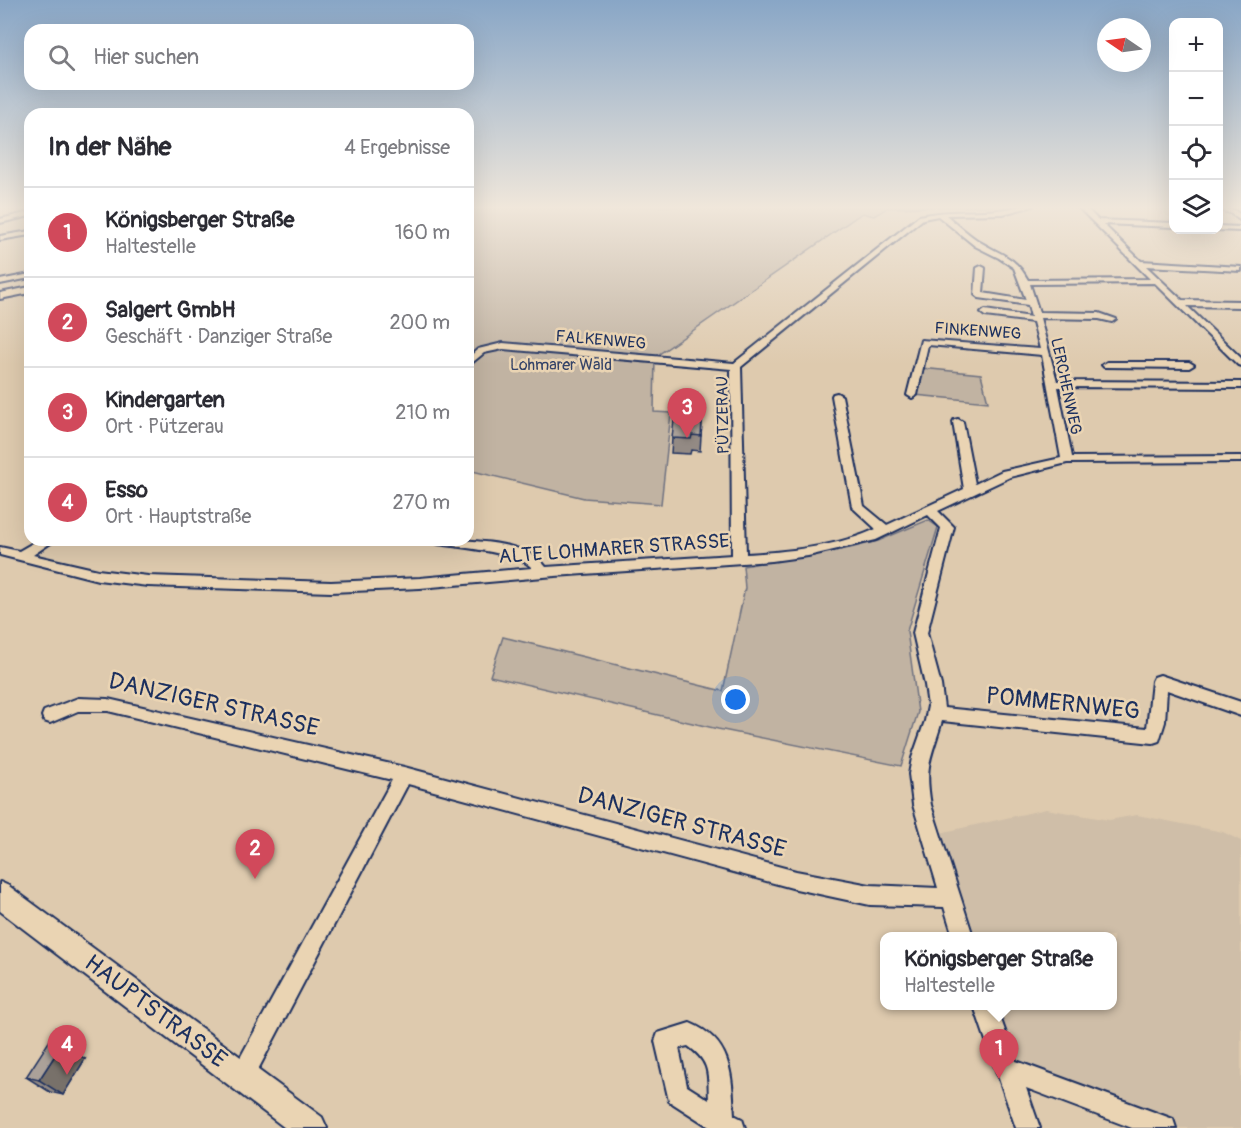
<!DOCTYPE html>
<html lang="de">
<head>
<meta charset="utf-8">
<style>
  body { margin:0; font-family:Pangolin,sans-serif; background:#f2f2f3; color:#2b2b33 }
  .controls { position:absolute; right:18px; top:18px; display:grid; overflow:hidden; border-radius:12px; box-shadow:0 6px 24px #0002 }
  .controls button { width:54px; height:54px; display:grid; place-items:center; padding:0; border:0; border-bottom:2px solid #e1e1e2; background:#fff; color:#2b2b33; font:30px sans-serif }
  .compass { position:absolute; left:1097px; top:18px; width:54px; height:54px; border-radius:50%; background:#fff; box-shadow:0 6px 24px #0002; rotate:283deg }
  .you { position:absolute; left:736px; top:700px; width:21px; height:21px; margin:-15px; border:4px solid #fff; border-radius:50%; background:#1a73e8; box-shadow:0 0 0 9px #1a73e833 }
  .badge { display:grid; place-items:center; width:39px; height:39px; border-radius:50%; background:#d1495b; color:#fff; font-size:20px; font-weight:700 }
  .pin { position:absolute; translate:-50% -50px; filter:drop-shadow(0 2px 3px #0008) }
  .pin::after { content:''; position:absolute; top:32px; width:21px; height:18px; background:inherit; clip-path:polygon(0 0,100% 0,50% 100%) }
  .popup { position:absolute; left:880px; top:932px; width:237px; height:78px; box-sizing:border-box; display:grid; place-content:center; border-radius:12px; background:#fff; filter:drop-shadow(0 2px 4px #0005); font-size:20px; white-space:nowrap; color:#7c7c81 }
  .popup b { font-size:22px; color:#2b2b33 }
  .popup::after { content:''; position:absolute; left:50%; top:100%; margin-left:-12px; border:12px solid transparent; border-top-color:#fff }
  .list { margin:0; padding:0; list-style:none }
  h2 { display:flex; justify-content:space-between; align-items:center; height:78px; margin:0; padding:0 24px; font-size:26px }
  h2 small { font-size:20px; font-weight:400; color:#7c7c81 }
  .list li { display:grid; grid-template-columns:39px 1fr auto; gap:18px; align-items:center; box-sizing:border-box; height:90px; padding:0 24px; border-top:2px solid #e1e1e2 }
  .list b { display:block; font-size:22px; white-space:nowrap }
  .list p { margin:0; font-size:20px; white-space:nowrap; color:#7c7c81 }
  .list em { font-size:20px; font-style:normal; color:#7c7c81 }
  .icon { flex:none; width:33px; height:33px; fill:none; stroke:currentColor; stroke-width:2; stroke-linecap:round; stroke-linejoin:round }
  .map { position:relative; flex:none; width:1241px; height:1128px; overflow:hidden }
  .search { position:absolute; background:#fff; box-shadow:0 6px 24px #0002; left:24px; top:24px; width:450px; height:66px; display:flex; align-items:center; gap:15px; box-sizing:border-box; padding:0 21px; border-radius:18px; color:#7c7c81; font-size:22px }
  .panel { position:absolute; background:#fff; box-shadow:0 6px 24px #0002; left:24px; top:108px; width:450px; height:438px; border-radius:18px }
  .map>svg:first-child { display:block }
  .built { fill:#cfbea8 }
  .green { fill:#c1b3a2; stroke:#6e7180; stroke-width:1.5 }
  .lines { fill:none; stroke-linecap:round; stroke-linejoin:round }
  .minor-casing { stroke:#1b2f5e; stroke-width:4 }
  .secondary-casing { stroke:#1b2f5e; stroke-width:4 }
  .minor { fill:#ead4b3; fill-rule:evenodd }
  .secondary { fill:#ead4b3; fill-rule:evenodd }
  .wall { fill:#938a84; stroke:#1b2f5e; stroke-width:1.5 }
  .shaded-wall { fill:#78716b; stroke:#1b2f5e; stroke-width:1.5 }
  .building { fill:#aba199; stroke:#1b2f5e; stroke-width:1.5 }
  .labels { text-anchor:middle; stroke-width:5; stroke-linejoin:round; paint-order:stroke }
  .far-street-label { font-size:16px; fill:#1b2f5e; stroke:#ead4b3 }
  .far-park-label { font-size:16px; fill:#344368; stroke:#ead4b3 }
  .street-label { font-size:20px; fill:#1b2f5e; stroke:#ead4b3 }
  .near-street-label { font-size:24px; fill:#1b2f5e; stroke:#ead4b3 }
</style>
</head>
<body>
<div class="map">
<svg width="1241" height="1128" viewBox="0 0 1241 1128">
  <rect width="100%" height="100%" fill="#decaae"/>
  <filter id="ink" filterUnits="userSpaceOnUse"><feTurbulence type="fractalNoise" baseFrequency=".0167" numOctaves="2"/><feDisplacementMap in="SourceGraphic" scale="12" xChannelSelector="R" yChannelSelector="G"/><feConvolveMatrix kernelMatrix="1 2 1 2 8 2 1 2 1" color-interpolation-filters="sRGB"/></filter>
  <g filter="url(#ink)">
    <!-- built -->
    <path class="built" d="M1046 809 1109 820 1137 815 1223 832 1241 841V1128H1133L1021 1087 995 1006H1113V936H973L940 833Z"/>
    <!-- green -->
    <path class="green" d="M468 206H1012L887 208 874 216 862 213 655 357 654 412 671 413 661 504 584 498 468 470Z
      M921 368 981 374 988 402 915 395Z
      M928 520 938 527 907 631 918 712 901 766 718 729 490 676 503 637 723 691 745 588 743 566 850 548 878 541Z"/>
    <g class="lines">
      <!-- minor casing -->
      <g class="minor-casing">
        <path id="minor" d="M1021 206H1033L1003 214 946 215C957 224 968 234 980 242 1001 255 1015 256 1028 280L1150 279 1077 206H1084L1098 220 1174 223V227L1103 224 1141 261 1241 267V271L1146 266 1182 300 1241 301V307L1187 306 1241 358V366L1238 365 1155 283 1030 284 1039 312 1099 313 1116 319 1112 322 1099 319 1040 318 1057 381 1241 382V388L1058 387 1072 457 1241 456V462L1067 463 1010 477 938 511 954 527 927 633 941 685 944 708 1147 728 1152 681 1154 677 1160 675 1241 702V716L1167 690 1165 722 1159 741 1153 743 942 721C931 759 924 764 931 805L973 936H953L944 907 870 905 796 889 408 784 251 1083 243 1087 235 1083 231 1075 235 1067 392 780 108 711H78L50 723 44 721 42 716 44 711 78 698 108 699 404 767 796 871 870 885 938 888 913 805 909 774 912 758 925 721 928 706 925 685 913 633 941 528 928 515 876 540 808 556 772 561 555 576 420 588 331 592 148 586 98 580 0 555V547L19 551 38 540H55L33 555 98 570 148 576 331 582 420 578 532 568C521 553 458 547 438 544L431 540C464 540 525 539 546 567L732 555 731 369 503 349 484 353 468 366V358L478 349 503 343 734 363 919 216C952 208 987 215 1021 206ZM938 216 975 246 999 258 1014 268 1026 300 983 293 985 268 981 266 977 268 975 295 979 298 1028 305 1031 317 985 310 981 313 985 316 1033 322 1040 349 921 340 907 395 912 398 917 395 928 345 1042 355 1061 458 1002 471 975 484 963 422 958 419 954 420 953 422 964 489 887 525 864 506 842 396 837 393 833 394 832 396 852 507 876 529C840 546 785 552 746 554L741 367 923 219Z
          M1218 206 1234 210 1241 215V221L1230 213 1218 210Z
          M30 212V216L0 223V219Z
          M1218 226 1241 227V231L1215 230H1218Z
          M30 231V235L0 240V236Z
          M30 274V278L0 284V280Z
          M30 287V293L0 299V293Z
          M1107 362H1189L1194 365 1189 368 1104 367 1102 365Z
          M974 1006H996L1016 1061 1173 1119 1176 1128H1132L1026 1088 1040 1128H1016Z
          M690 1023C732 1040 732 1075 734 1115L742 1119 745 1128H711L669 1101 655 1041 658 1033ZM688 1046C711 1062 708 1074 709 1100L687 1086 679 1048Z"/>
      </g>
      <!-- secondary casing -->
      <g class="secondary-casing">
        <path id="secondary" d="M0 882 9 886 322 1117 327 1128H285L0 911Z"/>
      </g>
      <!-- minor -->
      <use href="#minor" class="minor"/>
      <!-- secondary -->
      <use href="#secondary" class="secondary"/>
    </g>
    <!-- wall -->
    <path class="wall" d="M703 407 700 451 691 450 690 454 671 453 672 438 688 412Z
      M85 1059 63 1095 50 1092 26 1077Z"/>
    <!-- shaded-wall -->
    <path class="shaded-wall" d="M63 1043 85 1059 63 1095 39 1080Z"/>
    <!-- building -->
    <path class="building" d="M688 407H703L701 436 692 435 691 439 672 438 675 411 688 412Z
      M50 1040 63 1043 39 1080 26 1077Z"/>
  </g>
  <!-- sky -->
  <linearGradient id="sky" x2="0" y2="1"><stop stop-color="#88a6c6"/><stop offset="0.57" stop-color="#f0e7db"/><stop offset="1" stop-color="#f0e7db" stop-opacity="0"/></linearGradient>
  <rect width="1241" height="364" fill="url(#sky)"/>
  <g class="labels">
    <!-- far-street labels -->
    <g class="far-street-label">
      <text transform="translate(978 330) rotate(4)" y="6">FINKENWEG</text>
      <text transform="translate(601 339) rotate(5)" y="6">FALKENWEG</text>
      <text transform="translate(1067 386) rotate(78)" y="6">LERCHENWEG</text>
      <text transform="translate(722 415) rotate(-91)" y="6">PÜTZERAU</text>
    </g>
    <!-- far-park labels -->
    <g class="far-park-label">
      <text x="561" y="370">Lohmarer Wald</text>
    </g>
    <!-- street labels -->
    <g class="street-label">
      <text transform="translate(614 548) rotate(-4)" y="7">ALTE LOHMARER STRASSE</text>
    </g>
    <!-- near-street labels -->
    <g class="near-street-label">
      <text transform="translate(1063 703) rotate(6)" y="8">POMMERNWEG</text>
      <text transform="translate(214 704) rotate(13)" y="8">DANZIGER STRASSE</text>
      <text transform="translate(682 822) rotate(15)" y="8">DANZIGER STRASSE</text>
      <text transform="translate(156 1011) rotate(37)" y="8">HAUPTSTRASSE</text>
    </g>
  </g>
</svg>
<div class="controls">
<button>+</button>
<button>−</button>
<button><svg class="icon" aria-label="locate" viewBox="0 0 24 24"><circle cx="12" cy="12" r="6"/><path d="M12 2v4M12 18v4M2 12h4M18 12h4"/></svg></button>
<button><svg class="icon" aria-label="layers" viewBox="0 0 24 24"><path d="M12 4l9 5-9 5-9-5zM3 14l9 5 9-5"/></svg></button>
</div>
<svg class="compass" viewBox="-18 -18 36 36"><path d="M0-13l5 13h-10z" fill="#e53935"/><path d="M0 13l5-13h-10z" fill="#7c7c81"/></svg>
<div class="you"></div>
<div class="pin badge" style="left:999px;top:1079px">1</div>
<div class="popup"><b>Königsberger Straße</b>Haltestelle</div>
<div class="pin badge" style="left:255px;top:879px">2</div>
<div class="pin badge" style="left:687px;top:438px">3</div>
<div class="pin badge" style="left:67px;top:1075px">4</div>
<div class="search"><svg class="icon" aria-label="search" viewBox="0 0 24 24"><circle cx="10" cy="10" r="6"/><path d="M15 15l6 6"/></svg>Hier suchen</div>
<section class="panel">
<h2>In der Nähe<small>4 Ergebnisse</small></h2>
<ul class="list">
<li><span class="badge">1</span><div><b>Königsberger Straße</b><p>Haltestelle</p></div><em>160 m</em></li>
<li><span class="badge">2</span><div><b>Salgert GmbH</b><p>Geschäft · Danziger Straße</p></div><em>200 m</em></li>
<li><span class="badge">3</span><div><b>Kindergarten</b><p>Ort · Pützerau</p></div><em>210 m</em></li>
<li><span class="badge">4</span><div><b>Esso</b><p>Ort · Hauptstraße</p></div><em>270 m</em></li>
</ul>
</section>
</div>
</body>
</html>
